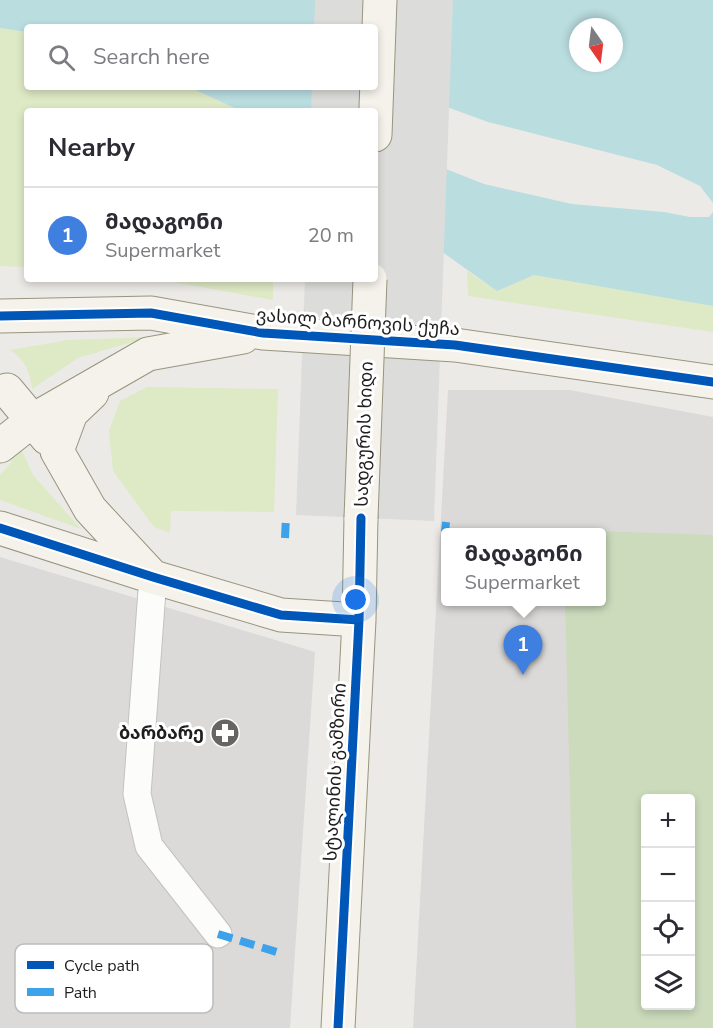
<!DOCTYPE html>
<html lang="en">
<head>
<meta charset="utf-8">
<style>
  body { margin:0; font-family:"Nunito Sans","Noto Sans Georgian",sans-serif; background:#f2f2f3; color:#2b2b33 }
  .controls { position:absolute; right:18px; bottom:18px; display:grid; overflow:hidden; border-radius:6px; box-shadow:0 3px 9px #0003 }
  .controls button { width:54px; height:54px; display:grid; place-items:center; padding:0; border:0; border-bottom:2px solid #e1e1e2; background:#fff; color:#2b2b33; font:30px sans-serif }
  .compass { position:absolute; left:569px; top:18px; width:54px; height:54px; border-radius:50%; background:#fff; box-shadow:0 3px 9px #0003; rotate:166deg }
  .you { position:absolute; left:356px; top:600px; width:21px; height:21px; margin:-15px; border:4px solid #fff; border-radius:50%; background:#1a73e8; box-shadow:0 0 0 9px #1a73e833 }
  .badge { display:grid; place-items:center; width:39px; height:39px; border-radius:50%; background:#666564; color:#fff; font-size:20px; font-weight:700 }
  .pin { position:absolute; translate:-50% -50px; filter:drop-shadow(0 2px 3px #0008) }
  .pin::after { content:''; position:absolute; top:32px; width:21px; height:18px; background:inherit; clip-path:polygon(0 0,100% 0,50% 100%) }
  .popup { position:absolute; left:441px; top:528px; width:165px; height:78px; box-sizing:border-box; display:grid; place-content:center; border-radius:6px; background:#fff; filter:drop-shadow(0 2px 4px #0005); font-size:20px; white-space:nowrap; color:#7c7c81 }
  .popup b { font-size:22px; color:#2b2b33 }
  .popup::after { content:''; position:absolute; left:50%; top:100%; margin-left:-12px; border:12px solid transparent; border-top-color:#fff }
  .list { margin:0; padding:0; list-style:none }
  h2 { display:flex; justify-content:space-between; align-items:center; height:78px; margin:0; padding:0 24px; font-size:26px }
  h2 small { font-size:20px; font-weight:400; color:#7c7c81 }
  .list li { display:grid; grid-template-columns:39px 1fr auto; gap:18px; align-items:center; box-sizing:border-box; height:96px; padding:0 24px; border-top:2px solid #e1e1e2 }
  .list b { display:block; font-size:22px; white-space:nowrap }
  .list p { margin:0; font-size:20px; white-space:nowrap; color:#7c7c81 }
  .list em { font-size:20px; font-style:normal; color:#7c7c81 }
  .icon { flex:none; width:33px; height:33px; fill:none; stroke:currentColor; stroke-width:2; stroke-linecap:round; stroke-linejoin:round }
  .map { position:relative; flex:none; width:713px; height:1028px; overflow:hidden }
  .search { position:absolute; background:#fff; box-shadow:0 3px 9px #0003; left:24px; top:24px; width:354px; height:66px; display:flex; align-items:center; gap:15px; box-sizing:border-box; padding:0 21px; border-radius:6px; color:#7c7c81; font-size:22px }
  .panel { position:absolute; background:#fff; box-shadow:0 3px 9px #0003; left:24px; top:108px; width:354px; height:174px; border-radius:6px }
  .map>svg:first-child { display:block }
  .residential { fill:#dbdad8; fill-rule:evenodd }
  .grass { fill:#dee9c5 }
  .forest { fill:#cbdbbc; fill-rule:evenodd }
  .water { fill:#badde0; fill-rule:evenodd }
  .pier { fill:#dcdcda }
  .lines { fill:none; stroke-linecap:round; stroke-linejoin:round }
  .lane-casing { stroke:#c3c2c1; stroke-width:29 }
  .secondary-casing { stroke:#97957f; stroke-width:35 }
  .lane { stroke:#fcfcfb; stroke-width:27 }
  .secondary { stroke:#f4f2ea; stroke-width:33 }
  .secondary-bridge-casing { stroke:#97957f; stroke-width:35; stroke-linecap:butt }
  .secondary-bridge { stroke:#f4f2ea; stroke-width:33 }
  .quiet { stroke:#3da2ea; stroke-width:8; stroke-dasharray:15 8; stroke-linecap:butt }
  .cycleway-casing { stroke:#fff; stroke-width:13 }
  .cycleway { stroke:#0057b8; stroke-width:9 }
  .labels { text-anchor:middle; stroke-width:6; stroke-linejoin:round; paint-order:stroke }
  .street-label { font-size:18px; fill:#1e1e1e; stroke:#fff }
  .poi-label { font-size:18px; font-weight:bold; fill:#1e1e1e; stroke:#fff; text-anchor:end }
  .key { fill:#fff; stroke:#bcbcbc; stroke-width:1.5 }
  .key-label { font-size:16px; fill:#1e1e1e }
</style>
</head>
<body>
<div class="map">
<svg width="713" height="1028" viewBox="0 0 713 1028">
  <rect width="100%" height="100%" fill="#eceae7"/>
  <!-- residential -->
  <path class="residential" d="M448 390H570L713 417V1028H413ZM445 532H601V602H445ZM646 798H690V1006H646Z
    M0 557 315 652 290 1028H0Z"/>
  <!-- grass -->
  <path class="grass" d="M0 28 27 32V87H189L241 111H27V267L0 266Z
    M467 271 497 291 534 275 713 306V332L468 296Z
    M156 279H273V300Z
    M149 337 78 358 32 389C30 371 25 360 10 350L68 340Z
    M147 387 278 389 274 512 171 511 170 533 154 527 113 471 109 431 120 401Z
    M18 442 33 475 81 529 0 500V475L10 464Z"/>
  <!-- forest -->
  <path class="forest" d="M566 530 713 535V1028H576L565 602H601V532H566ZM646 798H690V1006H646Z"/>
  <!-- water -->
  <path class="water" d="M0 0H713V203L700 186 657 165 488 122 436 103 375 27H27V32L0 28ZM578 27H614V63H578Z
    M189 87H316L347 111H241Z
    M408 154 484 184 572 204 664 212 690 217H709L713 212V306L534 275 497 291 375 204Z"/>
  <!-- pier -->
  <path class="pier" d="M315 0H453L434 521 296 515 305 279H375V111H311L312 87H375V27H314Z"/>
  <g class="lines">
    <!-- lane casing -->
    <g class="lane-casing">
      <path id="lane" d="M153 577 137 794 149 846 218 934"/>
    </g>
    <!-- secondary casing -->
    <g class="secondary-casing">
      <path id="secondary" d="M375 135 380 0
        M0 316 151 313 263 333 455 345 713 382
        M7 390 47 438
        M92 393 71 413 57 451 90 509 152 576
        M0 446 33 420 148 354 243 337
        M0 528 153 577 281 615 359 620
        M338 1028 359 620 361 518"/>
    </g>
    <!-- lane -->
    <use href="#lane" class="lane"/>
    <!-- secondary -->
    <use href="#secondary" class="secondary"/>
    <!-- secondary-bridge casing -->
    <g class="secondary-bridge-casing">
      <path id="secondary-bridge" d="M361 518 370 279"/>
    </g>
    <!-- secondary-bridge -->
    <use href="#secondary-bridge" class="secondary-bridge"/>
    <!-- quiet -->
    <path class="quiet" d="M445 532 446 522
      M285 538 286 516
      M218 934 280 953"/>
    <!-- cycleway casing -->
    <g class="cycleway-casing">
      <path id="cycleway" d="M0 316 151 313 263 333 455 345 713 382
        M0 528 153 577 281 615 359 620
        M338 1028 359 620 361 518"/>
    </g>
    <!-- cycleway -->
    <use href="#cycleway" class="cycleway"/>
  </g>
  <!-- icons -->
  <defs>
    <g id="pharmacy-disc" transform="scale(1.5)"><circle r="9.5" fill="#666564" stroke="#fff"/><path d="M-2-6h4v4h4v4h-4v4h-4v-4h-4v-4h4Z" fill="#fff"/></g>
  </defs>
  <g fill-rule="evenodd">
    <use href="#pharmacy-disc" x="225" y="733"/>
  </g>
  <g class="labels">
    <!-- street labels -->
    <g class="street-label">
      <text transform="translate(358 322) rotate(4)" y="6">ვასილ ბარნოვის ქუჩა</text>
      <text transform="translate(364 434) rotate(-88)" y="6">სადგურის ხიდი</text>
      <text transform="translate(335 772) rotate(-87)" y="6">სტალინის გამზირი</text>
    </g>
    <!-- poi labels -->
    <g class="poi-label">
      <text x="204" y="739">ბარბარე</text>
    </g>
  </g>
  <!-- legend -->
  <rect x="15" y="944" width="198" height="69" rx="9" class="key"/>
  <rect x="27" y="961" width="27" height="8" fill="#0057b8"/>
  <rect x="27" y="988" width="27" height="8" fill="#3da2ea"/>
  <g class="key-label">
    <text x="64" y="971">Cycle path</text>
    <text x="64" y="998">Path</text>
  </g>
</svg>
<div class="controls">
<button>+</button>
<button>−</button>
<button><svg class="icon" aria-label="locate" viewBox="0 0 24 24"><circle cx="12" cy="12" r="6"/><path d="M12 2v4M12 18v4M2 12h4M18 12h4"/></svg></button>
<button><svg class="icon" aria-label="layers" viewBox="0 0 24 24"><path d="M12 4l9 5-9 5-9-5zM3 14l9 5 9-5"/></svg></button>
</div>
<svg class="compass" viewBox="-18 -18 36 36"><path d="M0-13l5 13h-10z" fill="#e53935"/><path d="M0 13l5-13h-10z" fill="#7c7c81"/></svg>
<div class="you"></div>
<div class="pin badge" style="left:523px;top:675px;background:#3f7fe0">1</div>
<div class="popup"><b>მადაგონი</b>Supermarket</div>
<div class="search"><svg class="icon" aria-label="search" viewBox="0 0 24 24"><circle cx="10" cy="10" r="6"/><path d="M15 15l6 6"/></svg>Search here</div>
<section class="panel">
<h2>Nearby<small></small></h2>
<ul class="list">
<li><span class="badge" style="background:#3f7fe0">1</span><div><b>მადაგონი</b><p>Supermarket</p></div><em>20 m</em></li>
</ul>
</section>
</div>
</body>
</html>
